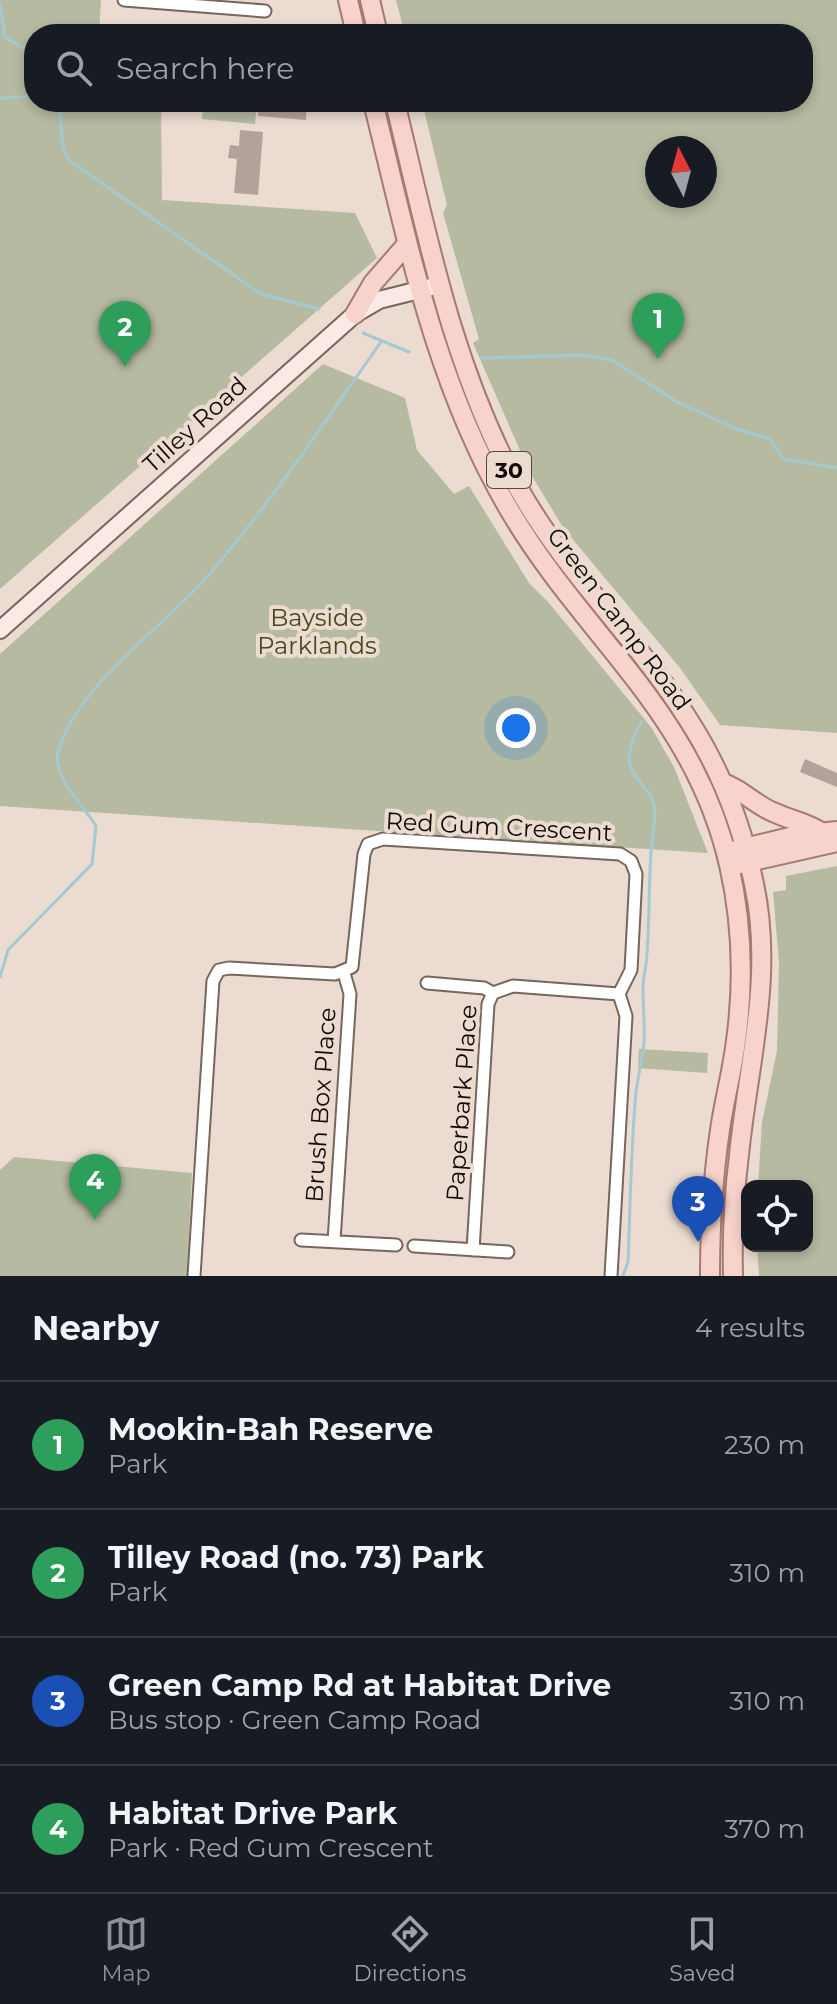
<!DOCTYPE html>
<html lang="en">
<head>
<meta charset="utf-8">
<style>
  body { margin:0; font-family:Montserrat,sans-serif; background:#242831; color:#f1f3f6 }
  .controls { position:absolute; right:24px; bottom:24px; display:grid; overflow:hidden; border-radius:16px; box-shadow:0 4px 12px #0003 }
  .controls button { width:72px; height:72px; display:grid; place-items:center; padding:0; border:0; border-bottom:2px solid #363941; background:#171b24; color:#f1f3f6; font:40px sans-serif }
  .compass { position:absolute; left:645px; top:136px; width:72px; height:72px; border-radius:50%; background:#171b24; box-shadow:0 4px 12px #0003; rotate:354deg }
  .you { position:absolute; left:516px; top:728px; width:28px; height:28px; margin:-20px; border:6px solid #fff; border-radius:50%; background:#1a73e8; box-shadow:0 0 0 12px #1a73e833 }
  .badge { display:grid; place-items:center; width:52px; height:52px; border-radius:50%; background:#8c9099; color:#fff; font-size:26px; font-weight:700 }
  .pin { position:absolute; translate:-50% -66px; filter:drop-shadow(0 2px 4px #0008) }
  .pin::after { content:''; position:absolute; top:42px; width:28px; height:24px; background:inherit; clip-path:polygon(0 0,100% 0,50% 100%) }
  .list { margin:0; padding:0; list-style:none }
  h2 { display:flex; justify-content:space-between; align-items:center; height:104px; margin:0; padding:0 32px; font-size:34px }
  h2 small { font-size:26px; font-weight:400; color:#9ea1a6 }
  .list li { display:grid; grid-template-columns:52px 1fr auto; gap:24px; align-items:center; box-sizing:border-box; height:128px; padding:0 32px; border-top:2px solid #363941 }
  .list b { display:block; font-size:30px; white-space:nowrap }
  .list p { margin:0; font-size:26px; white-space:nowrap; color:#9ea1a6 }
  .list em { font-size:26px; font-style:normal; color:#9ea1a6 }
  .icon { flex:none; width:44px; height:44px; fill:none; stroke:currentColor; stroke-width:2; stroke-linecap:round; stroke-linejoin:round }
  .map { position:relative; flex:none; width:837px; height:1276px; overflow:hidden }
  .search { position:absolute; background:#171b24; box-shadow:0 4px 12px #0003; left:24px; right:24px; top:24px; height:88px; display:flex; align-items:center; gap:20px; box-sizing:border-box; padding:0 28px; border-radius:32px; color:#9ea1a6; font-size:30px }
  .sheet { height:616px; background:#171b24 }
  nav { display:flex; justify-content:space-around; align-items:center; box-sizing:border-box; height:112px; border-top:2px solid #363941; background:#171b24; font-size:22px; color:#9ea1a6 }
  nav a { display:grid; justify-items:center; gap:4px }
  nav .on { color:#8c9099 }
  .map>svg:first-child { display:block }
  .green { fill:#b6baa1; fill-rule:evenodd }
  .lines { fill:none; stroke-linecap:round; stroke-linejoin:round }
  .stream { stroke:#a3c9d1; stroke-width:3 }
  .building { fill:#b2a39a }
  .minor-casing { stroke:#75675e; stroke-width:15 }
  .secondary-casing { stroke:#75675e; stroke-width:20 }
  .primary-casing { stroke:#a47a71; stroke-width:22 }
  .minor { stroke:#fff; stroke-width:11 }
  .secondary { stroke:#fbe9e5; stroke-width:16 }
  .primary { stroke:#f8d3cb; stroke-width:18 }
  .labels { text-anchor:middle; stroke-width:8; stroke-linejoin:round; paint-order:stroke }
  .shield { fill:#ebdbd1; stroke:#524944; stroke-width:2 }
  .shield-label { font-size:22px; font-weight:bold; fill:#100b08 }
  .street-label { font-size:24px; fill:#100b08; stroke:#ebdbd1 }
  .park-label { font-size:24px; fill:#454a17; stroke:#ebdbd1 }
</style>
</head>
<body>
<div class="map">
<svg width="837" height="1276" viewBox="0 0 837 1276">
  <rect width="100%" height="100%" fill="#ebdbd1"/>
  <!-- green -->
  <path class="green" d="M0 0H101L99 34H34V102H161L162 200 355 213 377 258 0 589Z
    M396 0H837V733L720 725 680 668 564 529 529 471 473 343 479 339 443 213 447 205 422 102H803V34H405ZM657 148H705V196H657Z
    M203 102H257L255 124 202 119Z
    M323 364 405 398 417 450 454 494 469 486 529 583 549 603 651 727 674 767 708 853 0 806V654Z
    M837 866V1276H759L757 1246H807V1186H758L762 1122 777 1051 779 963 773 892 786 890V876Z
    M639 1049 708 1053 707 1073 638 1068Z
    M14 1157 192 1173 187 1276H0V1170Z"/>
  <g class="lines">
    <!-- stream -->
    <path class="stream" d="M0 3 5 37 25 49 34 72
      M85 34 87 29
      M0 98 34 96
      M55 102C66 121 56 142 70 161L261 294 319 309
      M363 333 409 352
      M481 358 584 355 612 360 679 403 737 429 770 439 783 459 837 468
      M0 977 8 950 92 864 96 826C84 807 52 776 58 752 76 686 164 627 207 577 271 503 325 421 381 342
      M623 1276 628 1262C630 1209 631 1156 635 1103 636 1083 642 1063 644 1043 645 1025 643 1006 643 988 643 980 645 972 646 964 651 918 647 870 654 825 663 774 605 787 641 722"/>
  </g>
  <!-- building -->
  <path class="building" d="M259 102H307L306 120 258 116Z
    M240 130 263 132 258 195 234 193 237 159 228 158 230 145 239 146Z
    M805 759 837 773V787L800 772Z"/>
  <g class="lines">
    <!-- minor casing -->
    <g class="minor-casing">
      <path id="minor" d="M124 0 265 11
        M427 983 484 988 493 993
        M301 1240 396 1245
        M334 1241 350 994 344 973
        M414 1246 508 1252
        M473 1250 488 1004 493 993 513 986 619 994
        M194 1276 213 981 219 970 229 968 335 974 352 967 364 854 368 844 383 839 620 854 631 861 636 874 631 970 619 994 626 1016 611 1276"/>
    </g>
    <!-- secondary casing -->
    <g class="secondary-casing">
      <path id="secondary" d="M0 630 355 314 379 300 439 285"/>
    </g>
    <!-- primary casing -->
    <g class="primary-casing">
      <path id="primary" d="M348 0 356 34
        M370 0 378 34
        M373 102C408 243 435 384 510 511 585 638 694 712 729 865 743 926 744 987 735 1048 731 1076 724 1102 720 1130 713 1177 710 1228 710 1276
        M395 102C427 234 452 368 519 489 566 573 637 638 688 719 721 770 742 825 754 884 774 976 748 1064 739 1155 734 1195 732 1236 733 1276
        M355 314 373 283 407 244
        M723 783C743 790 754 804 773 812 790 820 805 822 821 832
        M736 850 798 835 837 831
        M740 864 837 842"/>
    </g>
    <!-- minor -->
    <use href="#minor" class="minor"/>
    <!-- secondary -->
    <use href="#secondary" class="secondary"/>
    <!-- primary -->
    <use href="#primary" class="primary"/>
  </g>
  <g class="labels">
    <!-- shield labels -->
    <rect class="shield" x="487" y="452" width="44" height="36" rx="6"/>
    <g class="shield-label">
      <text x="509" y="478">30</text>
    </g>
    <!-- street labels -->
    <g class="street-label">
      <text transform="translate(195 425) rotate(-42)" y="8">Tilley Road</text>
      <text transform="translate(619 619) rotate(53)" y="8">Green Camp Road</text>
      <text transform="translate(499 827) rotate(3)" y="8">Red Gum Crescent</text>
      <text transform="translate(462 1103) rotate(-86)" y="8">Paperbark Place</text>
      <text transform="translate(321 1105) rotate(-86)" y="8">Brush Box Place</text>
    </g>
    <!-- park labels -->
    <g class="park-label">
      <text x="317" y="626">Bayside<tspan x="317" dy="28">Parklands</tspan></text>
    </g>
  </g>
</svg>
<div class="controls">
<button><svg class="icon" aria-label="locate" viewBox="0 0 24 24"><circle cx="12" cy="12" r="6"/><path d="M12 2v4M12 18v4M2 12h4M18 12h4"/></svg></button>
</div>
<svg class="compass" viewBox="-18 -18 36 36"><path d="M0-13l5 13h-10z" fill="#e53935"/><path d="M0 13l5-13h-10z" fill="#9ea1a6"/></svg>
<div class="you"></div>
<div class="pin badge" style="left:658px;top:359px;background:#2e9e5b">1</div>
<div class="pin badge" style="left:125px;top:367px;background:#2e9e5b">2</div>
<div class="pin badge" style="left:698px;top:1242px;background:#1a4fb4">3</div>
<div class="pin badge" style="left:95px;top:1220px;background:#2e9e5b">4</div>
<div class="search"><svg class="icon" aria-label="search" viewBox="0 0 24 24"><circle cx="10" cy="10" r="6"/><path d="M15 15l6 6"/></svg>Search here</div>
</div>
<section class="sheet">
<h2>Nearby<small>4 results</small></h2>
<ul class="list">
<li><span class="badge" style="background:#2e9e5b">1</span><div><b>Mookin-Bah Reserve</b><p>Park</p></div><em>230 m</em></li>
<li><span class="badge" style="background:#2e9e5b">2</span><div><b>Tilley Road (no. 73) Park</b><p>Park</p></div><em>310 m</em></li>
<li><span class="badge" style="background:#1a4fb4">3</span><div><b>Green Camp Rd at Habitat Drive</b><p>Bus stop · Green Camp Road</p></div><em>310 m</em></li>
<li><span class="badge" style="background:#2e9e5b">4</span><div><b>Habitat Drive Park</b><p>Park · Red Gum Crescent</p></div><em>370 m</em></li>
</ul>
</section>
<nav>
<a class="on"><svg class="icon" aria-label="map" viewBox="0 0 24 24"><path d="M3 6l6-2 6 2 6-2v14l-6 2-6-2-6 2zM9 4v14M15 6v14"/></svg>Map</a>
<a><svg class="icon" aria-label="directions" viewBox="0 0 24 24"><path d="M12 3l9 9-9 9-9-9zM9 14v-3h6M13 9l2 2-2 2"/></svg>Directions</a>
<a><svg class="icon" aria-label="saved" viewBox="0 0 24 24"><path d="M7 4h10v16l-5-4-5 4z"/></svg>Saved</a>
</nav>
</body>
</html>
